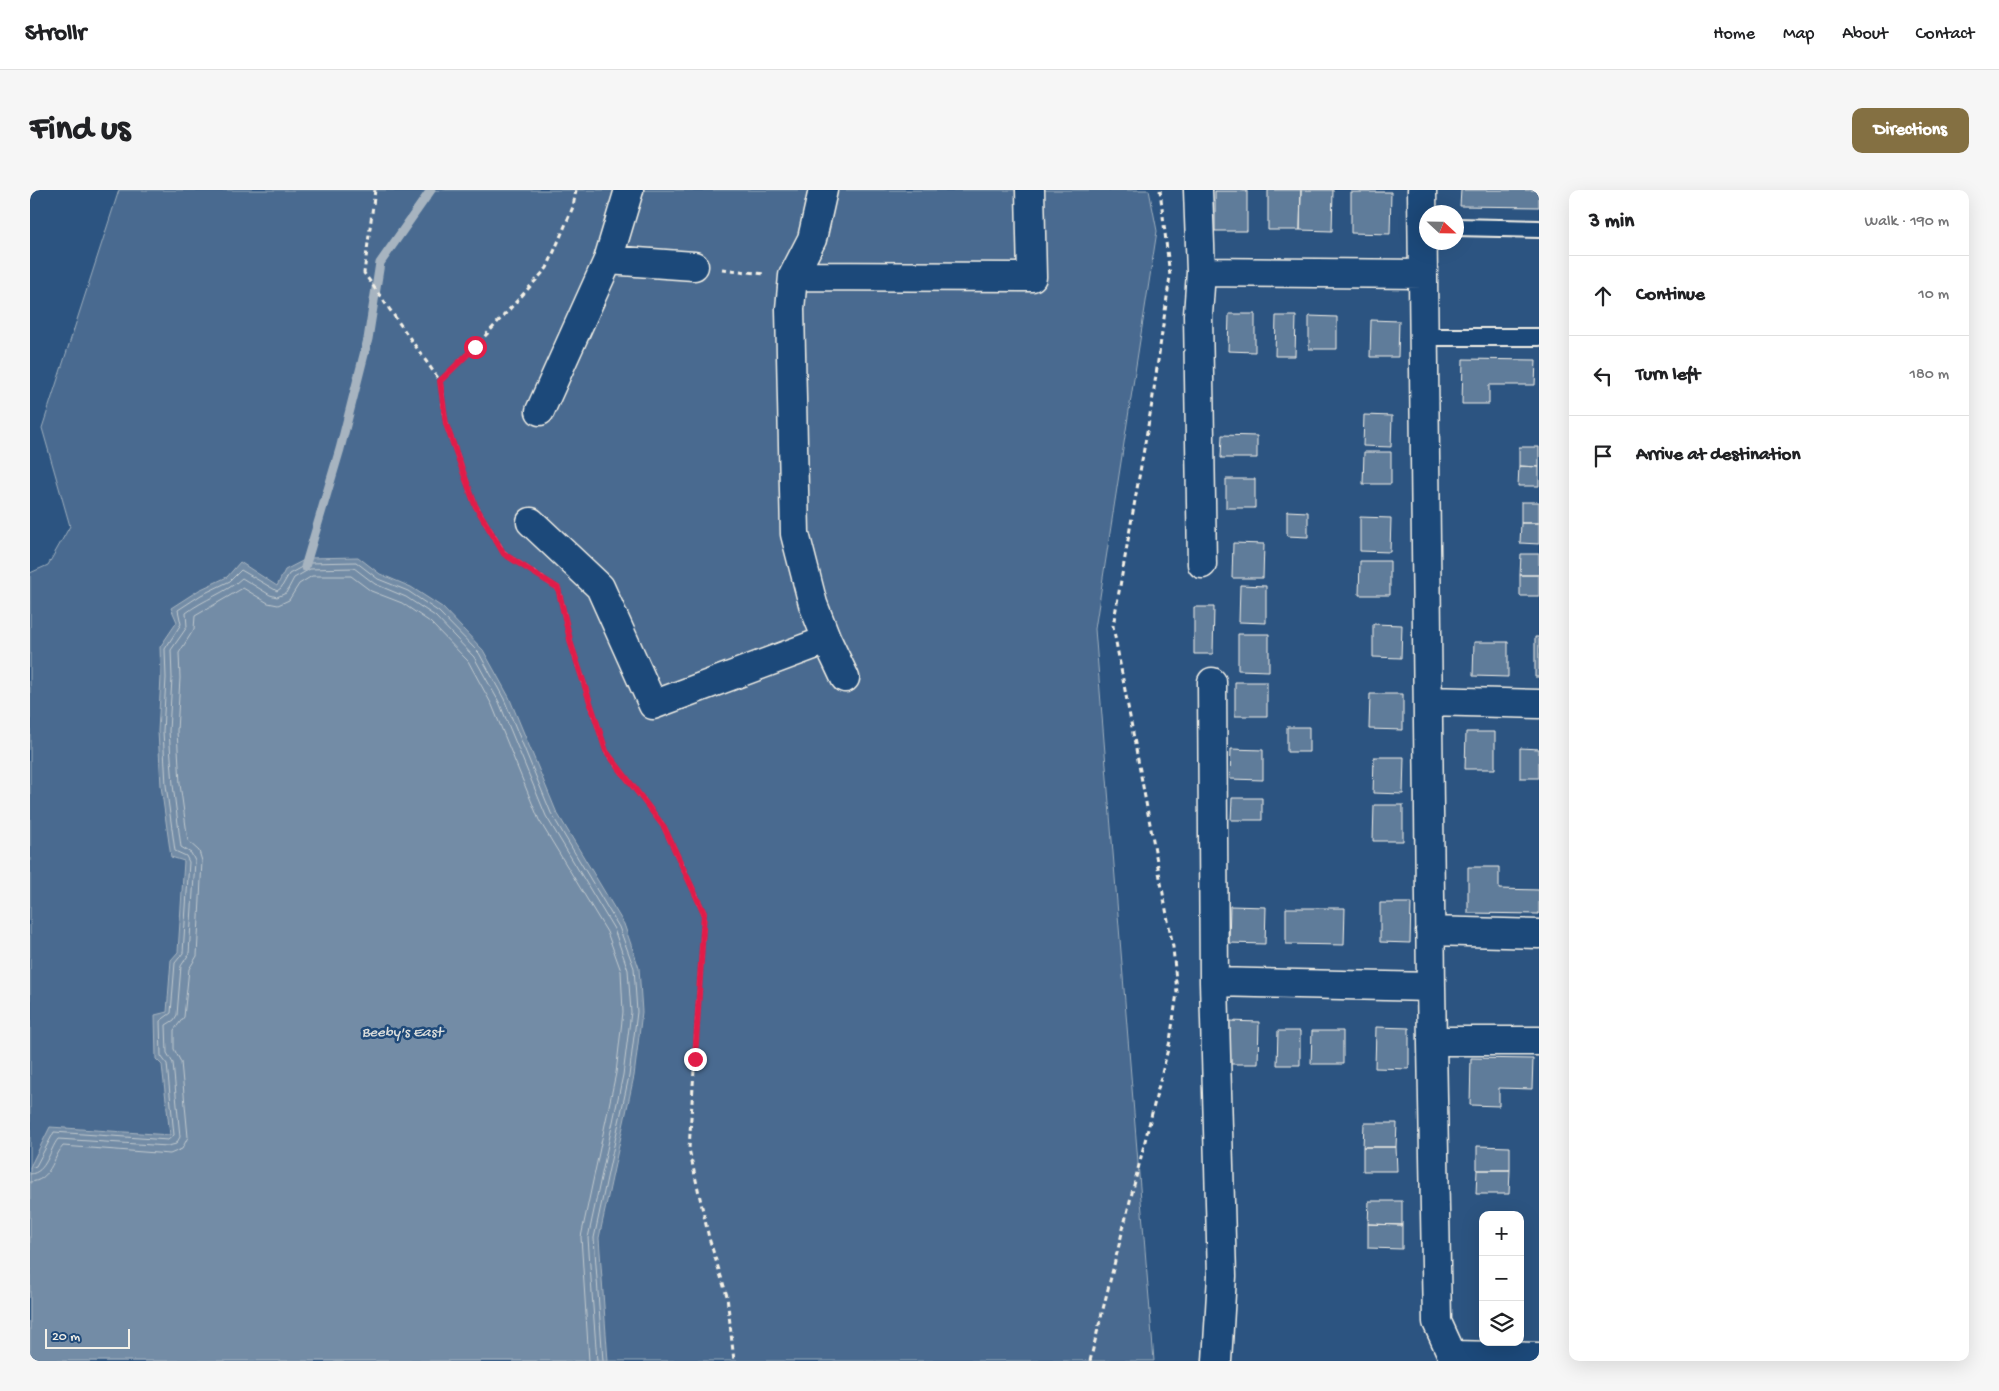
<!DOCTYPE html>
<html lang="en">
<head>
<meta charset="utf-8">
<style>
  body { margin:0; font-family:"Gochi Hand",sans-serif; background:#f6f6f6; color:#202124 }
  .controls { position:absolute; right:15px; bottom:15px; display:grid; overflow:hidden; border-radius:10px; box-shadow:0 5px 20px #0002 }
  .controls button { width:45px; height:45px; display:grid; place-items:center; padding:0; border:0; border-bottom:1px solid #e0e0e0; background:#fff; color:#202124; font:25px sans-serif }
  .compass { position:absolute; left:1389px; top:15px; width:45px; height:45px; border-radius:50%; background:#fff; box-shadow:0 5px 20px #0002; rotate:112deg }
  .scale { position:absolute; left:15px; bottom:12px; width:85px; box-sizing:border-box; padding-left:5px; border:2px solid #f4f1e8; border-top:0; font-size:14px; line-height:18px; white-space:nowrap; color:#f4f1e8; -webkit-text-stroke:4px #1f4a7a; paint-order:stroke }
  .stop { position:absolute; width:15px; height:15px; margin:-11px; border:4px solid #e11d48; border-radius:50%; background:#fff }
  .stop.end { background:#e11d48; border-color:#fff; box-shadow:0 1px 5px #0008 }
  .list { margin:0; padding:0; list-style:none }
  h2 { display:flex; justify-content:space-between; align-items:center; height:65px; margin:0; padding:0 20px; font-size:21px }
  h2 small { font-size:16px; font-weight:400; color:#757577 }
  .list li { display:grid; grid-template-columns:32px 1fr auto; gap:15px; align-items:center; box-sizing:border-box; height:80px; padding:0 20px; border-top:1px solid #e0e0e0 }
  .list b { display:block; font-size:19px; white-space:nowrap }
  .list em { font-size:16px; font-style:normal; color:#757577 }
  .icon { flex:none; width:28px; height:28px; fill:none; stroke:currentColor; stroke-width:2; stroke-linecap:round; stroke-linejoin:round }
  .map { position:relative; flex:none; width:1509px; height:1171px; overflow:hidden; border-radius:10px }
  header { display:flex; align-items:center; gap:30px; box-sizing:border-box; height:70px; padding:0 25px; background:#fff; border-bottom:1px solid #e0e0e0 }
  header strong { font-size:24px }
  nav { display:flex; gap:28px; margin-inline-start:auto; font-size:18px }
  .intro { display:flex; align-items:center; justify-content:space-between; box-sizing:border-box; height:120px; padding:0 30px }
  h1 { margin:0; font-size:35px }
  .button { padding:12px 22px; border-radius:10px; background:#847042; color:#fff; font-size:18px; font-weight:700 }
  main { display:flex; gap:30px; padding:0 30px }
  aside { flex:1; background:#fff; border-radius:10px; box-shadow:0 5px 20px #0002 }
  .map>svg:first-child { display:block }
  .green { fill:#496b90; stroke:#9eaebc }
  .water { fill:#738ca6; stroke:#a7b4c0 }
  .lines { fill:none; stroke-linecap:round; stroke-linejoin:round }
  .shore { stroke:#c0c9ce; stroke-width:1 }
  .stream { stroke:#a7b4c0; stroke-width:9 }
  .building { fill:#5e7b9a; stroke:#f4f1e8 }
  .lane-casing { stroke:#f4f1e8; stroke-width:20 }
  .street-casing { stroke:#f4f1e8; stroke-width:31 }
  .path { stroke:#f4f1e8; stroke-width:3; stroke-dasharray:5 4; stroke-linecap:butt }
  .lane { stroke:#1f4a7a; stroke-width:16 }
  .street { stroke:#1f4a7a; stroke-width:28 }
  .route { stroke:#e11d48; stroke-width:6 }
  .labels { text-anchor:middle; stroke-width:5; stroke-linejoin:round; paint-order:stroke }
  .water-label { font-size:15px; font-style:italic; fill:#dadddb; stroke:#1f4a7a }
</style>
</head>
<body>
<header>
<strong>Strollr</strong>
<nav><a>Home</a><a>Map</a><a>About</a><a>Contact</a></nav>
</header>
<div class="intro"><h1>Find us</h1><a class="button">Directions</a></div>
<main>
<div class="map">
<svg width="1509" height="1171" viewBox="0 0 1509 1171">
  <rect width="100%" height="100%" fill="#2c5481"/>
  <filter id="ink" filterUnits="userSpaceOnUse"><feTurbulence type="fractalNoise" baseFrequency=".02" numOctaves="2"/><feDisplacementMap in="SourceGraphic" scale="10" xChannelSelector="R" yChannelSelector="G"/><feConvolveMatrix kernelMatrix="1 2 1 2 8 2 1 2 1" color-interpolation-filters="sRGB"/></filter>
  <g filter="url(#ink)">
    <!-- green -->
    <path class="green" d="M89 0H1119L1127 41 1065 439 1124 1171H0V383L18 375 40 336 12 238Z"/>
    <!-- water -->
    <path class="water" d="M328 367 350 384 381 397 412 417 453 460 479 507 526 621 594 734 609 778 612 822 604 886 569 1048 578 1171H0V977L20 937 140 945 132 875 126 869 125 825 137 822 141 770 148 762 154 671 141 667 131 596 128 541 131 487 130 457 147 432 141 418 169 400 197 387 210 372 247 396 255 380 278 368Z"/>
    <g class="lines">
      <!-- shore -->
      <path class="shore" d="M0 978 6 976 24 942 138 950 144 945 137 874 131 866 130 831 141 823 145 773 153 763 159 672 156 666 145 661 136 595 133 541 136 488 135 459 151 434 148 420 171 405 200 391 211 380 247 401 251 398 259 384 279 373 326 372 348 389 378 401 409 422 449 463 474 509 521 623 589 737 604 778 607 822 599 886 564 1048 573 1171
        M0 984C17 983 19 960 28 949L138 956 146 954 150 947 143 873 137 863 136 835 144 830 147 825 151 776 159 764 165 671 161 663 151 657 143 595 139 541 142 488 141 460 157 437 156 423C174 409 196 403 212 388L240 405 247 407 256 403 264 388 280 379 324 378 345 394 376 407 405 426 444 467 469 512 516 626 584 739 598 780 601 822 593 885 558 1048 567 1171
        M0 992C21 991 22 969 33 956L140 964 152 959 158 947 151 872 144 859V840L154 827 159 779 167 766 172 671 169 661 158 651 150 594 147 541 150 488 149 463 164 439 165 426 213 398 238 413 248 415 259 410 269 394 282 386H321L341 401 372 413 400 432 438 471 462 515 509 630 577 742 591 781 593 822 586 883 551 1047 559 1171"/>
      <!-- stream -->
      <path class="stream" d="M275 377 310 259 338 149 350 73 401 0"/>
    </g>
    <!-- building -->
    <path class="building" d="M1238 0H1271L1270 40H1238Z
      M1271 0H1303L1302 41 1270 40Z
      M1431 0H1509V17L1430 16Z
      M1185 1H1217V41H1185Z
      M1321 2H1361L1360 44 1321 43Z
      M1199 124H1225V162L1198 161Z
      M1246 126H1266L1265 166H1245Z
      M1279 126 1307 127V159H1279Z
      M1341 130 1369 131 1368 167H1340Z
      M1433 169 1506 170 1505 195H1459V214H1432Z
      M1334 225 1362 226 1361 257 1333 256Z
      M1192 245 1227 246V268H1191Z
      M1489 257H1509V277L1489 276Z
      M1334 262H1361V294H1333Z
      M1489 276 1509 277V296H1488Z
      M1196 289H1225V318H1196Z
      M1491 312H1509V333H1491Z
      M1257 321 1278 322V347L1257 346Z
      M1330 327 1361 328 1360 362 1330 361Z
      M1491 333H1509V354L1490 353Z
      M1203 353 1234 354 1233 388H1202Z
      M1491 364H1509V385H1490Z
      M1330 371H1360V405H1329Z
      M1490 385H1509V406H1490Z
      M1210 395 1236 396V433L1209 432Z
      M1164 417H1184L1183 464H1164Z
      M1343 434 1372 435 1371 468 1343 467Z
      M1208 444H1239V481L1208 480Z
      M1505 447H1509V487H1505Z
      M1444 452H1478V487L1443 486Z
      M1205 492H1237V526H1205Z
      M1340 504H1373V540L1339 539Z
      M1257 537H1279V562H1257Z
      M1436 542H1465V579H1435Z
      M1490 558 1509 559V588H1490Z
      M1201 559 1233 560V590L1200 589Z
      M1344 567H1374L1373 604 1343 603Z
      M1202 608H1232V630H1201Z
      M1344 615H1373V651H1343Z
      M1438 677H1469V699L1509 700V724L1438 723Z
      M1350 713H1381L1380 753 1350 752Z
      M1200 716 1236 717 1235 754 1199 753Z
      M1256 718H1315L1314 755 1256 754Z
      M1199 831 1229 832 1228 874H1199Z
      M1346 837 1379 838V879L1345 878Z
      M1248 841H1270V875H1247Z
      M1282 841H1313V874H1281Z
      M1441 868 1503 869 1502 899 1469 898V916L1440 915Z
      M1334 933H1367L1366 957H1333Z
      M1447 956 1480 957V980H1447Z
      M1333 957H1366L1367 981H1333Z
      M1447 980H1480L1479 1004H1446Z
      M1339 1011H1372V1035L1338 1034Z
      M1338 1034 1372 1035V1059L1338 1058Z"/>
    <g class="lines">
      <!-- lane casing -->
      <g class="lane-casing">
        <path id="lane" d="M1426 37 1509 39
          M1393 147H1509"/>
      </g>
      <!-- street casing -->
      <g class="street-casing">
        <path id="street" d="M793 0 782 49 763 86 760 119 765 344 783 414 797 450 815 488
          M1168 0 1171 82 1168 125 1172 374
          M1392 0 1401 797 1407 1132 1422 1165 1509 1167
          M578 70 599 0
          M1171 82 1393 84
          M763 86 1002 87 1000 0
          M510 221 578 70 664 76
          M501 332 570 397 623 515 797 450
          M1182 492 1184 792 1401 797
          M1398 511 1509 514
          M1400 741 1509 744
          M1184 792 1192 1086 1187 1171
          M1402 851H1509"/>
      </g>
      <!-- path -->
      <path class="path" d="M345 0 334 83 410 191
        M546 0 543 17 517 78 445 157 410 191 416 234 445 315 475 364 528 398 541 454 576 561 634 637 674 723 659 959 679 1048 697 1106 704 1171
        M692 79 735 84
        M1060 1171 1140 851 1147 803 1143 757 1083 436 1122 213 1140 86 1130 0"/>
      <!-- lane -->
      <use href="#lane" class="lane"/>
      <!-- street -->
      <use href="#street" class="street"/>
    </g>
  </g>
  <g class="lines" filter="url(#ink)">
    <!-- route -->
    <path class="route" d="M445 157 410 191 416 234 445 315 474 364 528 398 541 454 576 561 634 637 674 723 665 869"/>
  </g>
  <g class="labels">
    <!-- water labels -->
    <g class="water-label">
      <text x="372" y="846">Beeby's East</text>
    </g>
  </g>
</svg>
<div class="controls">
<button>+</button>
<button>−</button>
<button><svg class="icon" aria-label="layers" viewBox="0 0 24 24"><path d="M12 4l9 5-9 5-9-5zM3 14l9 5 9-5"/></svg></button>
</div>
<svg class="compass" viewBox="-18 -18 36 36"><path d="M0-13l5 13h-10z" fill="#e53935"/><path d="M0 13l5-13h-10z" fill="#757577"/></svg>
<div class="scale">20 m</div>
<div class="stop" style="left:445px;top:157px"></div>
<div class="stop end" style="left:665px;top:869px"></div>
</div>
<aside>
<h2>3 min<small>Walk · 190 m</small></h2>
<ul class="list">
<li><svg class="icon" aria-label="ahead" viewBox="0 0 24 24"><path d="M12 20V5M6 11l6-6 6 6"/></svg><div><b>Continue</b></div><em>10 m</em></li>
<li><svg class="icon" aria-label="left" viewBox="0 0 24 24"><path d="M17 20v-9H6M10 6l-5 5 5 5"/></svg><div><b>Turn left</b></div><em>180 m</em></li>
<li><svg class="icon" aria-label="arrive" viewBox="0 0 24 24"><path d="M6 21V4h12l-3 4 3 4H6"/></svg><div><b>Arrive at destination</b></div></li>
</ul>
</aside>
</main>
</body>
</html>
